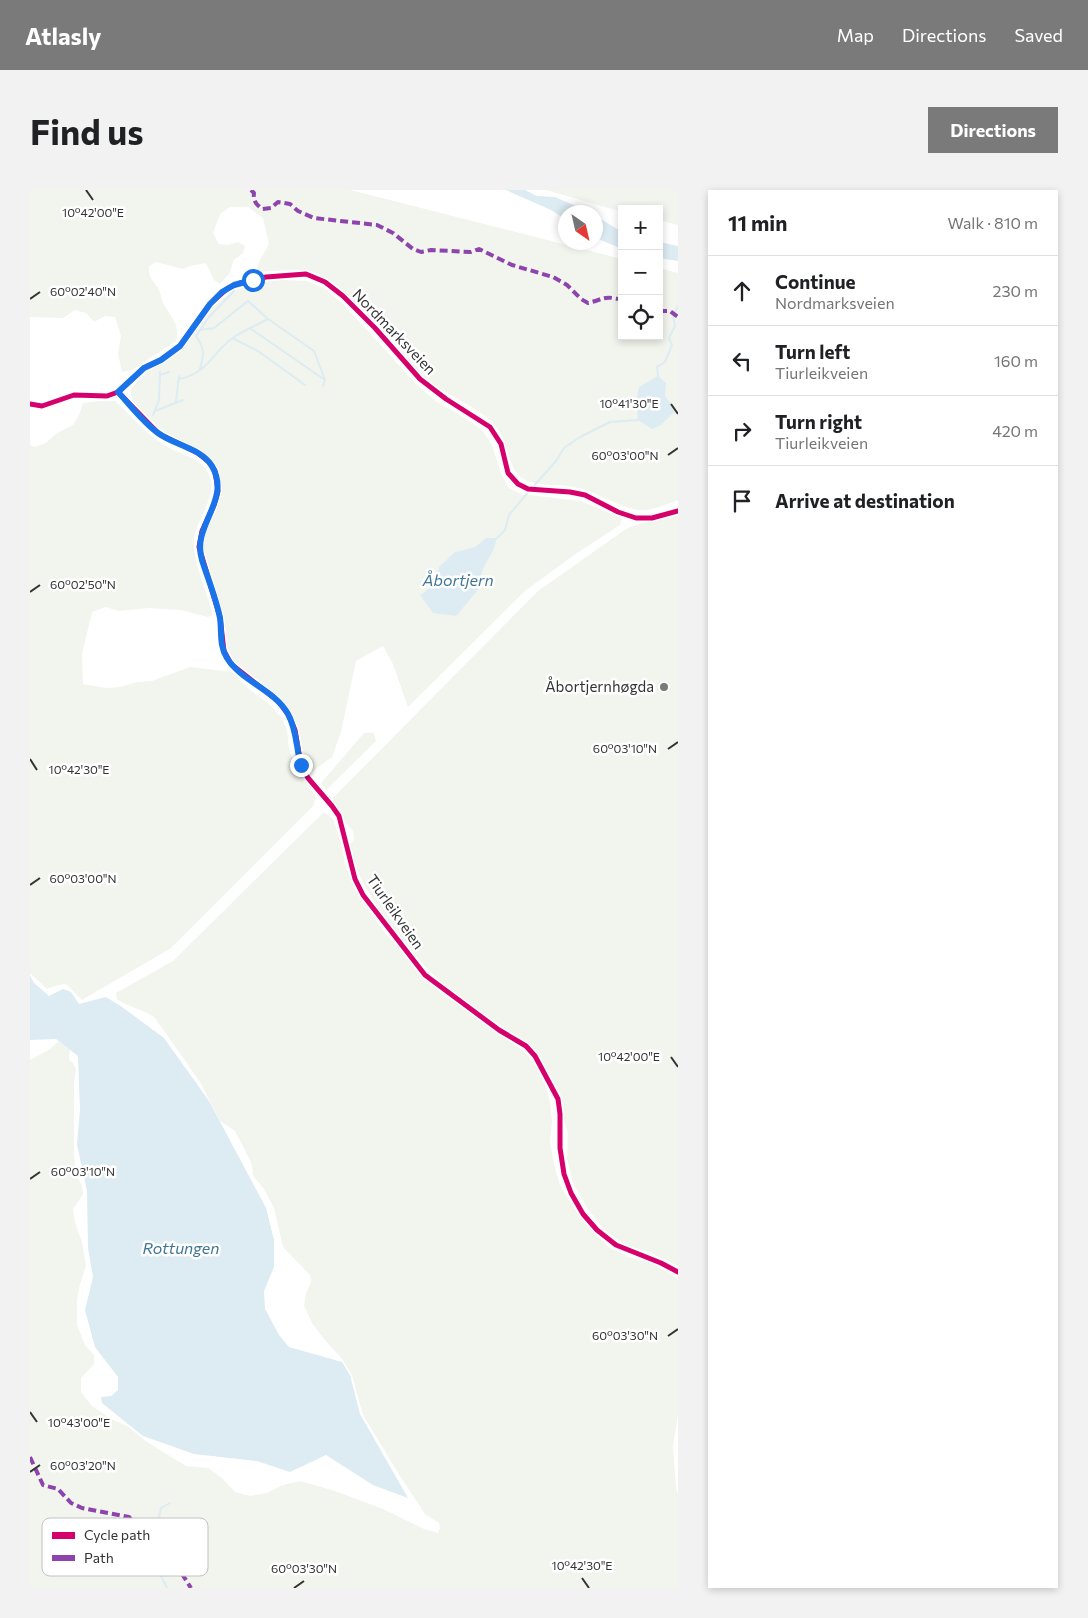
<!DOCTYPE html>
<html lang="en">
<head>
<meta charset="utf-8">
<style>
  body { margin:0; font-family:Commissioner,sans-serif; background:#f2f2f2; color:#202124 }
  .controls { position:absolute; right:15px; top:15px; display:grid; overflow:hidden; border-radius:0px; box-shadow:0 2px 8px #0003 }
  .controls button { width:45px; height:45px; display:grid; place-items:center; padding:0; border:0; border-bottom:1px solid #e0e0e0; background:#fff; color:#202124; font:25px sans-serif }
  .compass { position:absolute; left:528px; top:15px; width:45px; height:45px; border-radius:50%; background:#fff; box-shadow:0 2px 8px #0003; rotate:146deg }
  .stop { position:absolute; width:15px; height:15px; margin:-11px; border:4px solid #1a73e8; border-radius:50%; background:#fff }
  .stop.end { background:#1a73e8; border-color:#fff; box-shadow:0 1px 5px #0008 }
  .list { margin:0; padding:0; list-style:none }
  h2 { display:flex; justify-content:space-between; align-items:center; height:65px; margin:0; padding:0 20px; font-size:21px }
  h2 small { font-size:16px; font-weight:400; color:#757577 }
  .list li { display:grid; grid-template-columns:32px 1fr auto; gap:15px; align-items:center; box-sizing:border-box; height:70px; padding:0 20px; border-top:1px solid #e0e0e0 }
  .list b { display:block; font-size:19px; white-space:nowrap }
  .list p { margin:0; font-size:16px; white-space:nowrap; color:#757577 }
  .list em { font-size:16px; font-style:normal; color:#757577 }
  .icon { flex:none; width:28px; height:28px; fill:none; stroke:currentColor; stroke-width:2; stroke-linecap:round; stroke-linejoin:round }
  .map { position:relative; flex:none; width:648px; height:1398px; overflow:hidden; border-radius:0px }
  header { display:flex; align-items:center; gap:30px; box-sizing:border-box; height:70px; padding:0 25px; background:#7a7a7a; color:#fff }
  header strong { font-size:24px }
  nav { display:flex; gap:28px; margin-inline-start:auto; font-size:18px }
  .intro { display:flex; align-items:center; justify-content:space-between; box-sizing:border-box; height:120px; padding:0 30px }
  h1 { margin:0; font-size:35px }
  .button { padding:12px 22px; border-radius:0px; background:#7a7a7a; color:#fff; font-size:18px; font-weight:700 }
  main { display:flex; gap:30px; padding:0 30px }
  aside { flex:1; background:#fff; border-radius:0px; box-shadow:0 2px 8px #0003 }
  .map>svg:first-child { display:block }
  .green { fill:#f1f5ed; fill-rule:evenodd }
  .water { fill:#ddebf3 }
  .lines { fill:none; stroke-linecap:round; stroke-linejoin:round }
  .stream { stroke:#ddebf3; stroke-width:2 }
  .street { stroke:#d7d7d7; stroke-width:5 }
  .quiet { stroke:#8e44ad; stroke-width:4; stroke-dasharray:8 4; stroke-linecap:butt }
  .cycleway-casing { stroke:#fff; stroke-width:8 }
  .cycleway { stroke:#d6006c; stroke-width:5 }
  .route { stroke:#1a73e8; stroke-width:6 }
  .ticks { fill:none; stroke:#333; stroke-width:2 }
  .poi-dot { fill:#7a7a7a; stroke:#fff; stroke-width:2 }
  .labels { text-anchor:middle; stroke-width:5; stroke-linejoin:round; paint-order:stroke }
  .street-label { font-size:15px; fill:#333; stroke:#fff }
  .poi-label { font-size:15px; fill:#333; stroke:#fff; text-anchor:end }
  .water-label { font-size:16px; font-style:italic; fill:#3f7597; stroke:#fff }
  .key { fill:#fff; stroke:#c2c2c2; stroke-width:1 }
  .key-label { font-size:14px; fill:#333 }
  .ticks-label { font-size:12px; text-anchor:middle; fill:#333; stroke:#fff; stroke-width:5; stroke-linejoin:round; paint-order:stroke }
</style>
</head>
<body>
<header>
<strong>Atlasly</strong>
<nav><a>Map</a><a>Directions</a><a>Saved</a></nav>
</header>
<div class="intro"><h1>Find us</h1><a class="button">Directions</a></div>
<main>
<div class="map">
<svg width="648" height="1398" viewBox="0 0 648 1398">
  <rect width="100%" height="100%" fill="#fff"/>
  <!-- green -->
  <path class="green" d="M0 0H320L592 69V146H629V78L648 83V310C636 314 620 322 608 320 585 316 566 301 544 297 529 294 505 297 492 288 478 277 478 255 469 241 450 214 413 206 389 184 359 157 322 97 284 83 272 78 241 81 227 82L228 74 239 54 233 28 218 17H200L190 24 183 43 189 54 198 55 208 52 215 56 213 63 204 70 199 84 190 94 184 90 176 73 160 76 153 79 126 72 119 76C118 90 124 90 129 100 131 105 132 111 134 115 142 129 150 133 146 151L102 180 92 182 88 164 91 146 85 127 75 126 64 132 56 123 45 120 33 128 0 127Z
    M516 0H648V35L629 30V19H592V22Z
    M253 90 277 91 296 99 314 115 387 195 406 211 438 230 453 241 462 255 471 284 479 298 491 304 550 311 592 328 590 335 547 363 496 400 378 517 363 474 353 456 326 471 311 542 302 567 283 581 277 579 270 561 268 540 258 521 243 502 204 473 198 465 170 362 172 349 192 299 189 283 181 270 169 260 145 249 123 233 103 213 100 200 110 188 135 170 187 113 201 102 225 93ZM456 348 463 361 453 379 448 401 390 405 405 394 425 362 445 357Z
    M69 211H85C101 225 116 244 134 255 147 263 164 266 174 277 194 300 167 326 164 349 162 367 176 401 182 420V425L178 427 151 420 119 418 89 421 76 417 62 422 52 464 53 494 76 498 90 497 108 492 122 491 160 477 202 482 220 500 238 513 252 528 257 540 259 558 265 578 285 605 284 615 141 758 52 810 36 794 28 795 17 799 0 783V255L4 257 16 253 27 243 43 235 49 225 53 213Z
    M648 324V1076L621 1063 595 1055 573 1039 556 1016 543 993 537 969 538 943 530 917 507 864 497 854C471 835 444 818 419 798 385 772 325 698 320 655L324 649 323 641 314 631 304 613 303 608 508 401 596 339C613 331 631 330 648 324Z
    M334 543H344L346 551 296 600 291 593Z
    M294 622 303 629 311 652 315 674 325 699 355 743 410 802 496 863 507 878 516 897 520 912 522 931 520 952 524 974 530 995 544 1018 558 1037 580 1058 599 1067 621 1073 641 1084 648 1090V1224L643 1256 646 1298 648 1304V1398H0V870L20 859 29 851 40 860 39 870 43 873 46 879 44 893V968L48 988 52 996 53 1004 43 1019 45 1033 52 1052 56 1076 50 1094 47 1110V1135L55 1155 64 1165V1174L51 1188V1202L62 1216 81 1229 97 1236 117 1252 156 1276 178 1278 192 1288 205 1302 220 1306 237 1303 253 1295 270 1291 305 1301 353 1319 394 1339 408 1343 410 1338 409 1333 395 1324 370 1286 333 1225 322 1185 312 1169 294 1149 282 1133 274 1116 276 1103 281 1092 280 1085 253 1057 244 1018 234 999 224 987 221 972 205 941 190 931 170 892 125 828C113 818 98 818 87 809L86 803 143 771Z"/>
  <!-- water -->
  <path class="water" d="M476 0H495L507 6 525 7 559 22H536L535 29 521 20Z
    M566 26 592 42V59L566 48Z
    M629 52 648 56V71L629 68Z
    M628 186 636 193 635 206 646 220 631 235 622 239 608 230 606 211 609 197Z
    M456 348H467L463 361 453 379 448 400 426 426 403 423 390 405 405 394 409 377 425 362 445 357Z
    M0 786 4 793 19 806 33 799 41 802 49 814 76 807 92 817 134 848 179 911 236 1018 244 1050V1077L234 1101 235 1119 249 1145 259 1157 312 1172 320 1185 330 1224 378 1308 343 1295 296 1265 260 1282 227 1271 164 1264 113 1246 72 1213 71 1207 81 1206 88 1200V1187L65 1157 55 1120 63 1087 58 1058 57 1001 47 954 50 920 48 866 26 849 0 850Z"/>
  <g class="lines">
    <!-- stream -->
    <path class="stream" d="M221 139 295 190
      M170 140 184 138 218 111 238 129 284 161 295 190 293 196
      M204 149 228 161 275 195
      M170 179C174 165 175 159 166 146L179 127 204 101
      M130 185 139 182
      M628 187 627 177 635 172 642 155 639 148 645 136 643 126 648 116
      M149 189C179 183 183 161 204 147 215 140 227 135 238 129
      M146 211 149 186
      M125 221 153 210
      M123 225 129 210 130 182
      M502 298 526 271 534 258 550 247 580 232 608 230
      M467 348 475 340 479 325 499 301
      M137 1398 131 1386 132 1374 128 1367 130 1357 125 1349 124 1338 128 1331 131 1318 140 1313"/>
    <!-- street -->
    <path class="street" d="M88 202 129 244 168 263 179 272 185 281 188 301 184 315 172 341 169 357 190 427 194 461 201 474 248 511 258 524 265 540 271 575 278 588 302 616 309 626 325 689 333 705 395 785 469 840 496 856 505 866 528 909 530 924V958L534 984 541 1003 553 1024 567 1040 586 1055 631 1073 648 1082
      M0 214 12 216 44 205 77 206 88 202 114 178 131 170 150 156 180 114 198 98 210 93 236 87 276 84 295 92 313 106 345 138 390 189 416 209 460 237 471 254 478 283 488 294 498 299 540 302 555 305 588 322 606 328H622L648 321"/>
    <!-- quiet -->
    <path class="quiet" d="M221 0 224 3C223 11 226 14 232 19L241 18 248 12 260 14 268 21 284 28 347 35 363 43 383 59 391 62 401 60 441 62 449 59 482 75 523 87 537 95 551 109 558 113C575 109 573 105 592 110
      M629 121H640L648 127
      M0 1267 13 1295 28 1299 41 1313 52 1318 99 1327 108 1336 114 1346 126 1360 138 1366 145 1373 161 1398"/>
    <!-- cycleway casing -->
    <g class="cycleway-casing">
      <path id="cycleway" d="M88 202 129 244 168 263 179 272 185 281 188 301 184 315 172 341 169 357 190 427 194 461 201 474 248 511 258 524 265 540 271 575 278 588 302 616 309 626 325 689 333 705 395 785 469 840 496 856 505 866 528 909 530 924V958L534 984 541 1003 553 1024 567 1040 586 1055 631 1073 648 1082
        M0 214 12 216 44 205 77 206 88 202 114 178 131 170 150 156 180 114 198 98 210 93 236 87 276 84 295 92 313 106 345 138 390 189 416 209 460 237 471 254 478 283 488 294 498 299 540 302 555 305 588 322 606 328H622L648 321"/>
    </g>
    <!-- cycleway -->
    <use href="#cycleway" class="cycleway"/>
  </g>
  <g class="lines">
    <!-- route -->
    <path class="route" d="M223 90 204 95 192 102 180 114 150 156 131 170 114 178 88 202C101 216 113 232 128 243 144 255 171 258 182 276 202 311 161 335 172 370 178 389 186 408 190 428 192 441 189 456 197 468 212 492 244 499 258 524 267 540 266 558 271 575"/>
  </g>
  <!-- ticks -->
  <path class="ticks" d="M56 0 63 10M0 109 10 102M641 214 648 224M638 265 648 258M0 402 10 395M638 559 648 552M0 569 7 580M0 695 10 688M641 867 648 877M0 989 10 982M638 1146 648 1139M0 1222 7 1232M0 1282 10 1275M552 1388 559 1398M264 1398 274 1391"/>
  <!-- markers -->
  <circle class="poi-dot" cx="634" cy="497" r="5"/>
  <g class="labels">
    <!-- street labels -->
    <g class="street-label">
      <text transform="translate(364 142) rotate(46)" y="5">Nordmarksveien</text>
      <text transform="translate(365 722) rotate(55)" y="5">Tiurleikveien</text>
    </g>
    <!-- poi labels -->
    <g class="poi-label">
      <text x="624" y="502">Åbortjernhøgda</text>
    </g>
    <!-- water labels -->
    <g class="water-label">
      <text x="428" y="396">Åbortjern</text>
      <text x="151" y="1064">Rottungen</text>
    </g>
  </g>
  <!-- legend -->
  <rect x="12" y="1328" width="166" height="58" rx="8" class="key"/>
  <rect x="22" y="1342" width="23" height="7" fill="#d6006c"/>
  <rect x="22" y="1365" width="23" height="6" fill="#8e44ad"/>
  <g class="key-label">
    <text x="54" y="1350">Cycle path</text>
    <text x="54" y="1373">Path</text>
  </g>
  <g class="ticks-label">
    <text x="63" y="27">10°42'00"E</text>
    <text x="53" y="106">60°02'40"N</text>
    <text x="599" y="218">10°41'30"E</text>
    <text x="595" y="270">60°03'00"N</text>
    <text x="53" y="399">60°02'50"N</text>
    <text x="595" y="563">60°03'10"N</text>
    <text x="49" y="584">10°42'30"E</text>
    <text x="53" y="693">60°03'00"N</text>
    <text x="599" y="871">10°42'00"E</text>
    <text x="53" y="986">60°03'10"N</text>
    <text x="595" y="1150">60°03'30"N</text>
    <text x="49" y="1237">10°43'00"E</text>
    <text x="53" y="1280">60°03'20"N</text>
    <text x="552" y="1380">10°42'30"E</text>
    <text x="274" y="1383">60°03'30"N</text>
  </g>
</svg>
<div class="controls">
<button>+</button>
<button>−</button>
<button><svg class="icon" aria-label="locate" viewBox="0 0 24 24"><circle cx="12" cy="12" r="6"/><path d="M12 2v4M12 18v4M2 12h4M18 12h4"/></svg></button>
</div>
<svg class="compass" viewBox="-18 -18 36 36"><path d="M0-13l5 13h-10z" fill="#e53935"/><path d="M0 13l5-13h-10z" fill="#757577"/></svg>
<div class="stop" style="left:223px;top:90px"></div>
<div class="stop end" style="left:271px;top:575px"></div>
</div>
<aside>
<h2>11 min<small>Walk · 810 m</small></h2>
<ul class="list">
<li><svg class="icon" aria-label="ahead" viewBox="0 0 24 24"><path d="M12 20V5M6 11l6-6 6 6"/></svg><div><b>Continue</b><p>Nordmarksveien</p></div><em>230 m</em></li>
<li><svg class="icon" aria-label="left" viewBox="0 0 24 24"><path d="M17 20v-9H6M10 6l-5 5 5 5"/></svg><div><b>Turn left</b><p>Tiurleikveien</p></div><em>160 m</em></li>
<li><svg class="icon" aria-label="right" viewBox="0 0 24 24"><path d="M7 20v-9h11M14 6l5 5-5 5"/></svg><div><b>Turn right</b><p>Tiurleikveien</p></div><em>420 m</em></li>
<li><svg class="icon" aria-label="arrive" viewBox="0 0 24 24"><path d="M6 21V4h12l-3 4 3 4H6"/></svg><div><b>Arrive at destination</b></div></li>
</ul>
</aside>
</main>
</body>
</html>
